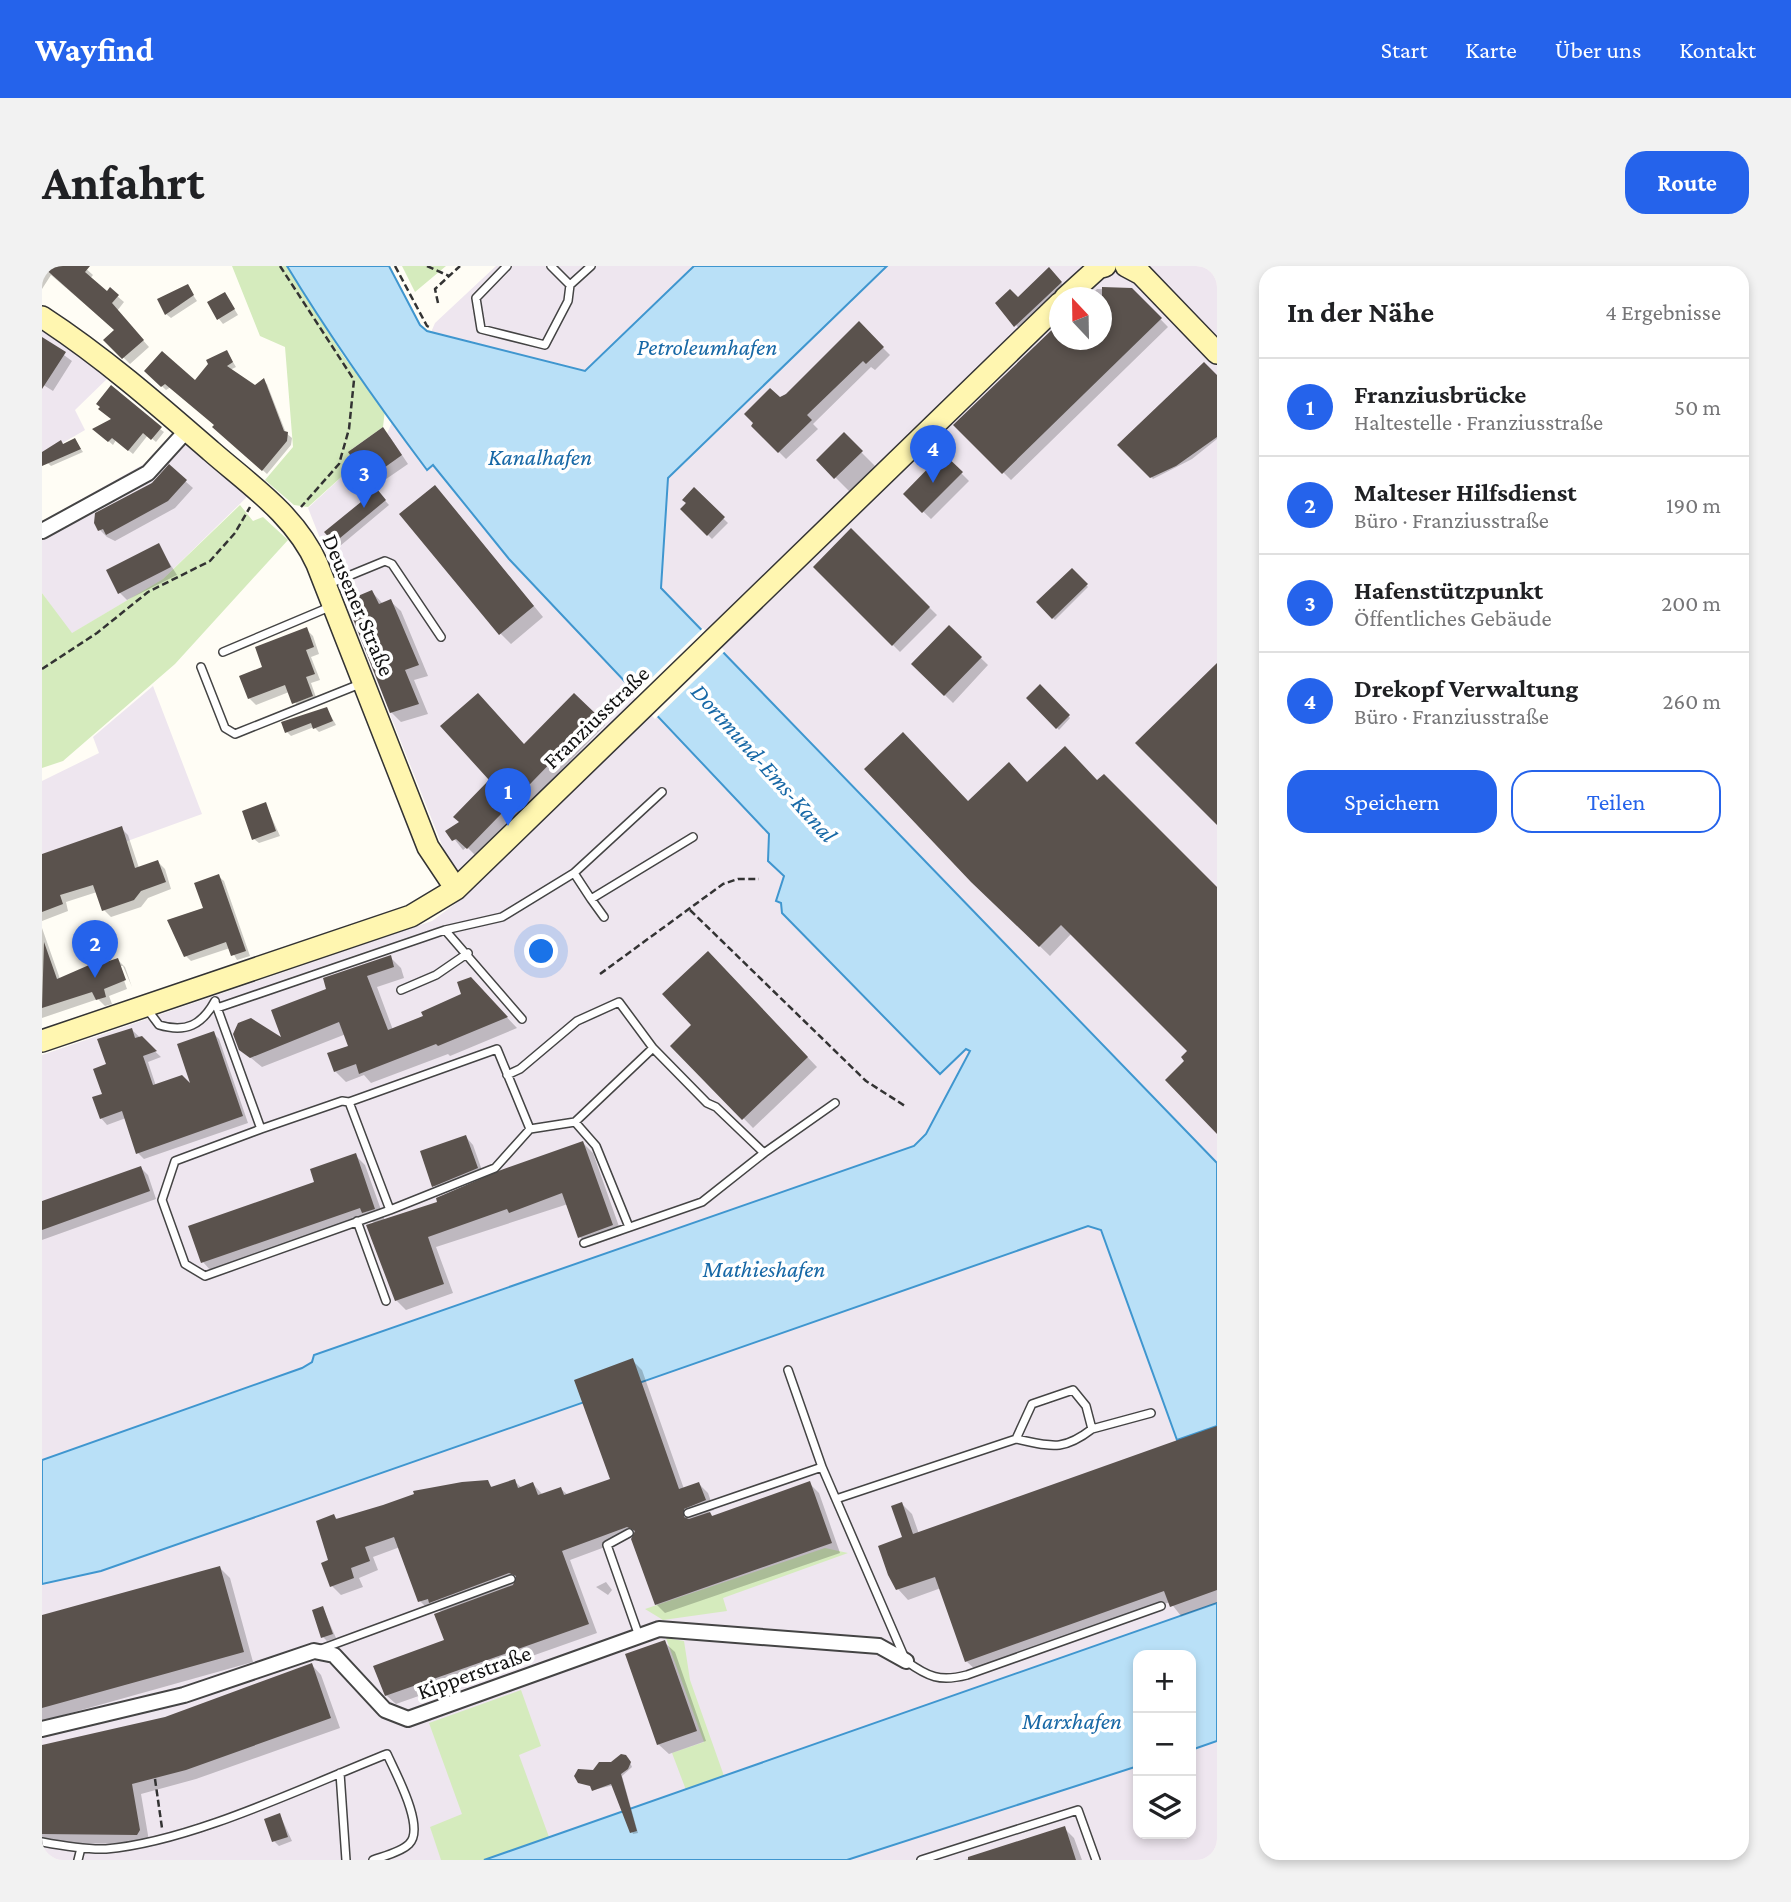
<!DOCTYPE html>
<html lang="de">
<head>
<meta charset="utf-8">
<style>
  body { margin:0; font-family:"Crimson Pro",serif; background:#f2f2f2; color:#202124 }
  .controls { position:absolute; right:21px; bottom:21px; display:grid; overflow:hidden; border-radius:14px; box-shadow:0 4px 10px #0003 }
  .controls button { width:63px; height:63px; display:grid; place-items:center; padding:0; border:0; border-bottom:2px solid #e0e0e0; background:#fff; color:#202124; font:35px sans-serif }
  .compass { position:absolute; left:1007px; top:21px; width:63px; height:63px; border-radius:50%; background:#fff; box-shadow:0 4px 10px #0003; rotate:338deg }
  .you { position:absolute; left:500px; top:686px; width:24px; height:24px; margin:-18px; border:5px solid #fff; border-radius:50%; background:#1a73e8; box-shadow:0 0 0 10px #1a73e833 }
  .badge { display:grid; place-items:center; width:46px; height:46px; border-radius:50%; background:#2563eb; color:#fff; font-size:23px; font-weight:700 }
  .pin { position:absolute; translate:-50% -58px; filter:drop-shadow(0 2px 4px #0008) }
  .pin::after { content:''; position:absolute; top:37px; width:24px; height:21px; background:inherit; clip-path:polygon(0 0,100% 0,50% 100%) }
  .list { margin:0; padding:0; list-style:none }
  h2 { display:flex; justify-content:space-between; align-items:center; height:91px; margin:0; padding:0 28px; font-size:30px }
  h2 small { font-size:23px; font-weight:400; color:#757577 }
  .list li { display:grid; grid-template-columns:46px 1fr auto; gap:21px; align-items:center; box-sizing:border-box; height:98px; padding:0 28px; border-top:2px solid #e0e0e0 }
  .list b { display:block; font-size:26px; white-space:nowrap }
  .list p { margin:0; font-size:23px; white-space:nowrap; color:#757577 }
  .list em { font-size:23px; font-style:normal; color:#757577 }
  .actions { display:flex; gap:14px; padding:21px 28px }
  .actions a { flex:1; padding:16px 0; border:2px solid #2563eb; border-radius:21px; text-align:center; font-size:24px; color:#2563eb }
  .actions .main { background:#2563eb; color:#fff }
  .icon { flex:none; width:38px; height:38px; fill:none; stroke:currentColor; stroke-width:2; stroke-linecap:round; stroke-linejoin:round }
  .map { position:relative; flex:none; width:1175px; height:1594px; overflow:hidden; border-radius:21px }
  header { display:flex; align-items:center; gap:42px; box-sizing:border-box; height:98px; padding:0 35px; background:#2563eb; color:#fff }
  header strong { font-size:33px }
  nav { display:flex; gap:38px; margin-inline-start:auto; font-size:24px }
  .intro { display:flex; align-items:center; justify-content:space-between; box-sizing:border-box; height:168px; padding:0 42px }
  h1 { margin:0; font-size:49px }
  .button { padding:18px 32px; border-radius:21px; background:#2563eb; color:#fff; font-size:24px; font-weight:700 }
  main { display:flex; gap:42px; padding:0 42px }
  aside { flex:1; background:#fff; border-radius:21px; box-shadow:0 4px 10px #0003 }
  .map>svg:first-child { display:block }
  .industrial { fill:#eee6ef; fill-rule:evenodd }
  .green { fill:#d5ebbd }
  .water { fill:#b9e0f7; stroke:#3f96cf; stroke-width:2 }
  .pier { fill:#fffdf5 }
  .shadow { fill:#0003 }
  .building { fill:#5a524d }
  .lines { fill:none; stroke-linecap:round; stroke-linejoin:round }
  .lane-casing { stroke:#444; stroke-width:10 }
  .street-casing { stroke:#444; stroke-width:18 }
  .secondary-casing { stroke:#333; stroke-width:24 }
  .path { stroke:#333; stroke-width:2.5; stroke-dasharray:7 3.5; stroke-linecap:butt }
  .lane { stroke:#fff; stroke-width:7 }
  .street { stroke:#fff; stroke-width:14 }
  .secondary { stroke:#fff6b0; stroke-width:21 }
  .labels { text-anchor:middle; stroke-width:7; stroke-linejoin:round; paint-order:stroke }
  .street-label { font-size:23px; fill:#111; stroke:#fff }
  .water-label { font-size:24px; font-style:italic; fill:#1768a6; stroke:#fff }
</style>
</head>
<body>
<header>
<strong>Wayfind</strong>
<nav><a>Start</a><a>Karte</a><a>Über uns</a><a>Kontakt</a></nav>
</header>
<div class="intro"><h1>Anfahrt</h1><a class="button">Route</a></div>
<main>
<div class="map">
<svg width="1175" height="1594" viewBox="0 0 1175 1594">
  <rect width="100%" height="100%" fill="#fffdf5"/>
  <!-- industrial -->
  <path class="industrial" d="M454 0H1175V1594H0V789L390 655 421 632 266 242 344 170 393 57ZM1018 32H1060V74H1018ZM1096 1389H1149V1568H1096Z
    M0 57 69 109 33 144 43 164 0 189Z
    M134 163 209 227 121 313 29 368 0 327V255L102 198Z
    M111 420 160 548 0 606V515L57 487 51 471Z"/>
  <!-- green -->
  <path class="green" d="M190 0H245L302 91 343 144 341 161 310 183 307 204 266 241 252 239 223 214 251 181 243 81 218 70Z
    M360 0H404L373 26Z
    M198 239 211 255 221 251 246 274 133 398 21 495 0 502V327L30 367 121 313Z
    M783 1282 806 1287 681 1332 685 1345 621 1354 603 1343Z
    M624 1372 642 1375 648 1414 682 1510 644 1524 630 1487 662 1476Z
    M479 1424 499 1480 477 1489 507 1571 442 1594H399L388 1561 420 1548 387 1457Z"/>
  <!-- water -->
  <path class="water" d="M245 0H347L378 59 385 65 543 105 652 0H845L626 212 619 322 1175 897V1160L1135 1174 1059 964 1046 960 59 1305 0 1318V1194L260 1102 270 1096 272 1089 872 880 884 868 928 785 924 783 898 808 740 647 739 637 734 635 742 610 726 595 727 568 467 293 391 199 385 204C337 140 288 71 245 0Z
    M1175 1337V1475L1149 1484V1389H1096V1500L805 1594H442Z"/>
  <!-- pier -->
  <path class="pier" d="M661 362 683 385 613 453 591 430Z"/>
  <!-- shadow -->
  <path class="shadow" d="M0 0H41L51 9 48 13 65 27 68 24 82 36 75 45 107 81 88 98 64 74 74 65 9 9 0 23Z
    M1007 4 1023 21 978 64 956 37 976 34Z
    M145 20 155 35 129 52 124 48Z
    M1055 23 1090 24 1126 61 969 214 914 159 1018 74H1060V32H1046Z
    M183 28 196 49 181 58 177 53Z
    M817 58 848 89 833 104 829 101 771 158 776 163 744 193 711 160Z
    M0 73 30 95 11 125 0 118Z
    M185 86 194 101 188 104 213 121 221 115 225 118 244 167 250 172 249 179 225 208 177 165 174 159 129 121 124 124 104 105 153 117Z
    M1175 111V173L1150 193 1111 213 1077 179Z
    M118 163 122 166 114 176 106 169 91 188 74 174 71 179 56 166Z
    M802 169 835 202 809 227 776 194Z
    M348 171 366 198 334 220 327 213Z
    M35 177 41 186 9 200 0 192V187Z
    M901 189 927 215 889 253 863 228Z
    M127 201 151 222 133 242 73 275 65 271 58 264Z
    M652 224 686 257 670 273 640 243Z
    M339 230 347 239 298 280 285 266Z
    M403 232 501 351 469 378 458 367Z
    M809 264 895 349 858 386 773 301Z
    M116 279 135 309 85 334 77 326Z
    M1030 304 1046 321 1013 354 996 337Z
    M330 326 341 338 348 335 359 345 386 410 372 414 386 448 359 456 349 446Z
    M907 361 946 399 911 437 871 398Z
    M264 363 271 370 277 388 269 391 278 414 269 417 276 437 258 444 247 426 214 439 207 432 223 402Z
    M998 421 1028 452 1017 464 986 432Z
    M532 429 563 459 435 591 425 581 421 584 406 565 420 557 483 480Z
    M285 443 294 459 277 466 272 461 249 470 245 466Z
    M1055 516 1175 624V866L1145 795 1147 785 1030 667 1008 690 930 615 926 537 986 518Z
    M224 539 238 570 217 577 212 573Z
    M79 562 86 569 97 602 116 596 123 603 129 623 106 632 99 641 69 651 62 644 55 626 24 636 26 645 0 655V590Z
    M176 610 182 615 208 690 195 694 188 682 149 695 144 690Z
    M0 662 18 713 76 694 83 701 90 721 81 700H77L85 723 67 730 70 738 63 740 56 733 0 752Z
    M666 687 775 801 711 862 631 780 652 759Z
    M348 691 359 702 362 712 335 721 351 764 439 724 475 762 408 790 406 788 329 817 322 809 304 816 293 805 309 781 304 768 220 801 198 783 243 775 286 724Z
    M90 764 119 791 106 796 114 820 152 824 171 767 177 773 206 857 102 893 96 887 84 852 65 859 59 852 66 799Z
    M424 871 431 879 442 910 399 927 392 920Z
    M541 877 551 887 580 969 547 981 538 971 526 938 394 981 411 1027 364 1044 354 1034 333 958 327 952 170 1006 161 996 148 961 274 917 313 889 323 899 343 955 397 937Z
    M99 902 106 909 114 933 0 974V937Z
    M590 1094 600 1104 642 1223 657 1218 666 1227 672 1244 666 1246 671 1251 767 1217 777 1227 798 1287 623 1347 614 1338 590 1271 528 1294 555 1367 354 1438 344 1429 404 1375 400 1347 395 1342 387 1344 378 1335 358 1281 331 1291 336 1304 317 1312 321 1321 299 1329 290 1320 288 1295 292 1250 296 1254 445 1216 451 1222 472 1215 480 1222 491 1218 500 1228 519 1223 526 1229 570 1214Z
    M1175 1162V1337L1139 1350 1128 1336 935 1405 924 1395 899 1322 866 1334 856 1323 862 1272 860 1238 870 1248 877 1268Z
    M178 1302 188 1312 211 1396 0 1455V1351Z
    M564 1316 570 1324 566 1329 554 1321Z
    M281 1342 294 1372 285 1375 281 1371Z
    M622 1376 633 1386 664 1475 627 1488 616 1478Z
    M270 1399 279 1409 298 1462 154 1513 99 1528 107 1575 105 1578 0 1577V1481L123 1453Z
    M586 1492 590 1501 580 1510 596 1567 591 1568 572 1519 551 1524 552 1506Z
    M238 1549 250 1575 237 1580 232 1575Z
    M1022 1562 1032 1572 1040 1594H923Z"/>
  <!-- building -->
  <path class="building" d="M0 0H48L43 6 65 25 68 21 77 29 70 37 102 74 80 93 61 74 72 64Z
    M1007 1 1020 16 972 61 953 37 968 23 976 31Z
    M146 18 152 29 123 49 115 33Z
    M1060 21 1090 22 1120 52 960 208 911 159 1018 56V74H1060Z
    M183 26 193 43 175 54 165 36Z
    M817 55 842 81 824 98 821 95 765 149 770 154 736 187 709 160 711 157 702 148 728 122 738 131 744 128Z
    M0 71 24 86 0 123Z
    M185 84 191 96 185 100 213 119 222 112 242 165 246 166 245 175 220 205 170 161 172 159 123 118 119 121 102 105 120 85 153 114 166 98 164 94Z
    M1162 96 1175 109V171L1134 200 1108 212 1075 179Z
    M69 119 120 161 109 174 101 167 86 185 70 172 66 176 50 163 69 153 56 143 58 141 54 138Z
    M341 161 360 189 325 214 306 186Z
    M802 166 821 185 792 213 774 194Z
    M33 172 39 183 0 200V186L19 174 21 178Z
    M901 187 921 206 880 247 861 228Z
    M127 198 145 214 126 235 64 269 61 263 56 265 52 257 53 247 110 217Z
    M393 219 492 340 457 369 357 248Z
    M652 221 683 251 665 270 638 243 644 237 640 234Z
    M335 223 344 234 292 277 282 266Z
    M809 262 888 341 850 380 771 301Z
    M117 277 129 301 76 328 64 304Z
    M1030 302 1046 318 1010 353 994 336Z
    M330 324 337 338 349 333 377 399 363 404 377 438 348 447 304 335Z
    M907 359 940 391 902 430 869 398Z
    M265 361 272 381 264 384 273 408 264 411 271 430 250 438 243 419 206 433 197 410 220 401 213 381Z
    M1175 397V559L1093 477Z
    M998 418 1028 449 1014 463 984 432Z
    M436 427 482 478 532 427 555 449 425 583 414 573 410 575 403 565 417 556 411 551 447 514 398 460Z
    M285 441 291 455 271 463 269 457 243 467 239 456Z
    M861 466 926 535 967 496 985 516 1023 480 1055 514 1062 508 1175 621V868L1123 814 1142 795 1139 791 1145 785 1019 659 997 681 929 616 822 503Z
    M224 536 234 565 210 574 200 545Z
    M80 560 93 602 116 594 124 616 99 625 92 634 60 645 51 619 18 629 21 638 0 646V588Z
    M177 608 204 685 189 690 184 676 142 691 125 654 161 642 152 617Z
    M2 676 15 713 54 696 55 699 76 692 84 714 62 723 64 731 54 734 50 726 0 742Z
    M666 685 766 791 700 854 628 780 649 759 620 728Z
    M349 689 352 701 325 710 346 764 381 750 379 746 419 728 415 716 429 711 466 751 396 780 394 778 317 808 314 798 292 806 285 787 306 780 297 756 208 792 197 784 191 768 196 757 209 752 239 771 229 744 284 723 281 712Z
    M90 762 93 772 100 770 115 785 101 790 111 819 140 809 148 817 135 778 172 765 201 850 94 888 80 845 58 853 50 831 60 828 51 803 64 798 55 773Z
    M424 869 436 902 390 921 378 885Z
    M541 875 571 959 536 972 520 927 467 947 465 943 386 971 402 1018 353 1035 324 959 395 936 394 932 459 904Z
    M314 887 333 943 320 947 318 942 159 997 146 960 272 916 268 903Z
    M99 900 108 925 0 964V935Z
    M591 1092 637 1223 657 1216 664 1234 642 1243V1251L647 1253 668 1246 670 1250 768 1215 790 1277 613 1339 589 1273 593 1265 585 1261 520 1285 547 1358 343 1430 331 1400 402 1374 392 1348 471 1319 474 1310 467 1307 387 1337 386 1333 376 1336 352 1271 323 1281 328 1295 309 1302 312 1312 288 1321 279 1297 286 1294 274 1255 292 1248 294 1253 341 1239 372 1228 371 1225 420 1216 446 1214 449 1221 473 1213 476 1222 491 1216 496 1229 519 1221 522 1229 568 1213 532 1114Z
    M1175 1160V1324L1128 1341 1122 1325 923 1396 893 1311 854 1324 846 1309 836 1280 860 1271 849 1240 860 1236 871 1268Z
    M178 1300 202 1386 0 1442V1349Z
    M281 1340 291 1368 279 1372 270 1344Z
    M623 1374 655 1465 615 1479 583 1388Z
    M270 1397 289 1452 144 1504 90 1518 98 1564 95 1569 0 1568V1479L123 1451Z
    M579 1488 584 1489 589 1496 586 1503 579 1508 595 1565 588 1567 569 1518 550 1525 548 1520 536 1517 532 1510 536 1503 551 1504 557 1496H569Z
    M238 1547 246 1571 230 1576 222 1553Z
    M1023 1560 1034 1594H926V1591Z"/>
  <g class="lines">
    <!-- lane casing -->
    <g class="lane-casing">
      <path id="lane" d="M465 0 434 32 439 63 503 79 526 35 528 19
        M509 0 528 19 549 0
        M287 318 343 295 350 298 399 371
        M181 386 290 340
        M159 401 183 462 193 468 318 418
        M532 607 549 633 651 571
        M549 633 562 651
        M403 664 460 651 532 607 620 526
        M359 724 394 709 426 687
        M173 736 219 863 133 895 120 934 143 998 163 1010 348 944 307 836 300 835 219 863
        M175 742 403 664 480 753
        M105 743 117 759C144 767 160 759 173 735
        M465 809 478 803 535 755 577 736 611 782 665 837 674 841 722 887 660 936 542 977
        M307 836 455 783 488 863 453 902 348 944
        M533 856 554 880 587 961
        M488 863 533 856 611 782
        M722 887 793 837
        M315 955 344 1035
        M1050 1163 1109 1147
        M780 1201 864 1395C886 1411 898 1416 925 1409L1119 1340
        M794 1233 974 1173 990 1138 1031 1124 1044 1140 1050 1163C1020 1186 1009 1180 974 1173
        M646 1247 780 1201 746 1104
        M587 1267 565 1279 597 1370
        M279 1383 469 1313
        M298 1507 304 1594
        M0 1576C21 1580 43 1584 64 1583 149 1576 264 1520 345 1488 353 1506 384 1562 367 1578 359 1586 342 1590 331 1594
        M36 1594 39 1582
        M879 1594 1036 1544 1054 1594"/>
    </g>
    <!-- street casing -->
    <g class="street-casing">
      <path id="street" d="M0 265 106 207 145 164
        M0 1463 142 1429 272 1385 292 1389 343 1444 366 1453 617 1363 837 1380 864 1395"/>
    </g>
    <!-- secondary casing -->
    <g class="secondary-casing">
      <path id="secondary" d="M1084 0 1099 8 1175 87
        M1023 32 1056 2 1063 0
        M0 51C60 90 115 138 169 185 208 219 253 249 275 298L386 581 414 623
        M0 775 369 650 414 623 1018 37"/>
    </g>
    <!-- path -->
    <path class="path" d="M238 0 312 114 307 163 297 198 259 241
      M353 0 385 60 389 62
      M385 0 407 10
      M396 37 393 23 418 0
      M0 403 55 367 106 326 168 295 193 267 208 241
      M648 644 824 815 863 840
      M558 708 681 618 696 613H717
      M113 1513 120 1562"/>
    <!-- lane -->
    <use href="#lane" class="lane"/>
    <!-- street -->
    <use href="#street" class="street"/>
    <!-- secondary -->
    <use href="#secondary" class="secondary"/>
  </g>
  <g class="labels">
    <!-- street labels -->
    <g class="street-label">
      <text transform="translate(317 339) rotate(67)" y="8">Deusener Straße</text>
      <text transform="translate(554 451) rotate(-44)" y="8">Franziusstraße</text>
      <text transform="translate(432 1406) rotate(-20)" y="8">Kipperstraße</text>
    </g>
    <!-- water labels -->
    <g class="water-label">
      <text x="665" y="89">Petroleumhafen</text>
      <text x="498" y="199">Kanalhafen</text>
      <text transform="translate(722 497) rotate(48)" y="8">Dortmund-Ems-Kanal</text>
      <text x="722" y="1011">Mathieshafen</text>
      <text x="1030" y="1463">Marxhafen</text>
    </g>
  </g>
</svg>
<div class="controls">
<button>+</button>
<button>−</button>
<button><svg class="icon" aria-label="layers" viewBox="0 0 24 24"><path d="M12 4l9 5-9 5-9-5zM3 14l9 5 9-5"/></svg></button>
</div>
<svg class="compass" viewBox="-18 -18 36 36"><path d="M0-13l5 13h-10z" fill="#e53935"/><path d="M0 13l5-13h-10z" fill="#757577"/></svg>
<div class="you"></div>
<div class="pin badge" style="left:466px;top:560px">1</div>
<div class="pin badge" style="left:53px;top:712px">2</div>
<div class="pin badge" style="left:322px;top:242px">3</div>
<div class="pin badge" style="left:891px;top:217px">4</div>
</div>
<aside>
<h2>In der Nähe<small>4 Ergebnisse</small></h2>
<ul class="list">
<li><span class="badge">1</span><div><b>Franziusbrücke</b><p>Haltestelle · Franziusstraße</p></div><em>50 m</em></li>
<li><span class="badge">2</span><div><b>Malteser Hilfsdienst</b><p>Büro · Franziusstraße</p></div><em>190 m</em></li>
<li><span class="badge">3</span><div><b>Hafenstützpunkt</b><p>Öffentliches Gebäude</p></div><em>200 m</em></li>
<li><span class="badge">4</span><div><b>Drekopf Verwaltung</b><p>Büro · Franziusstraße</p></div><em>260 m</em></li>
</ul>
<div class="actions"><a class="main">Speichern</a><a>Teilen</a></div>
</aside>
</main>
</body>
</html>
